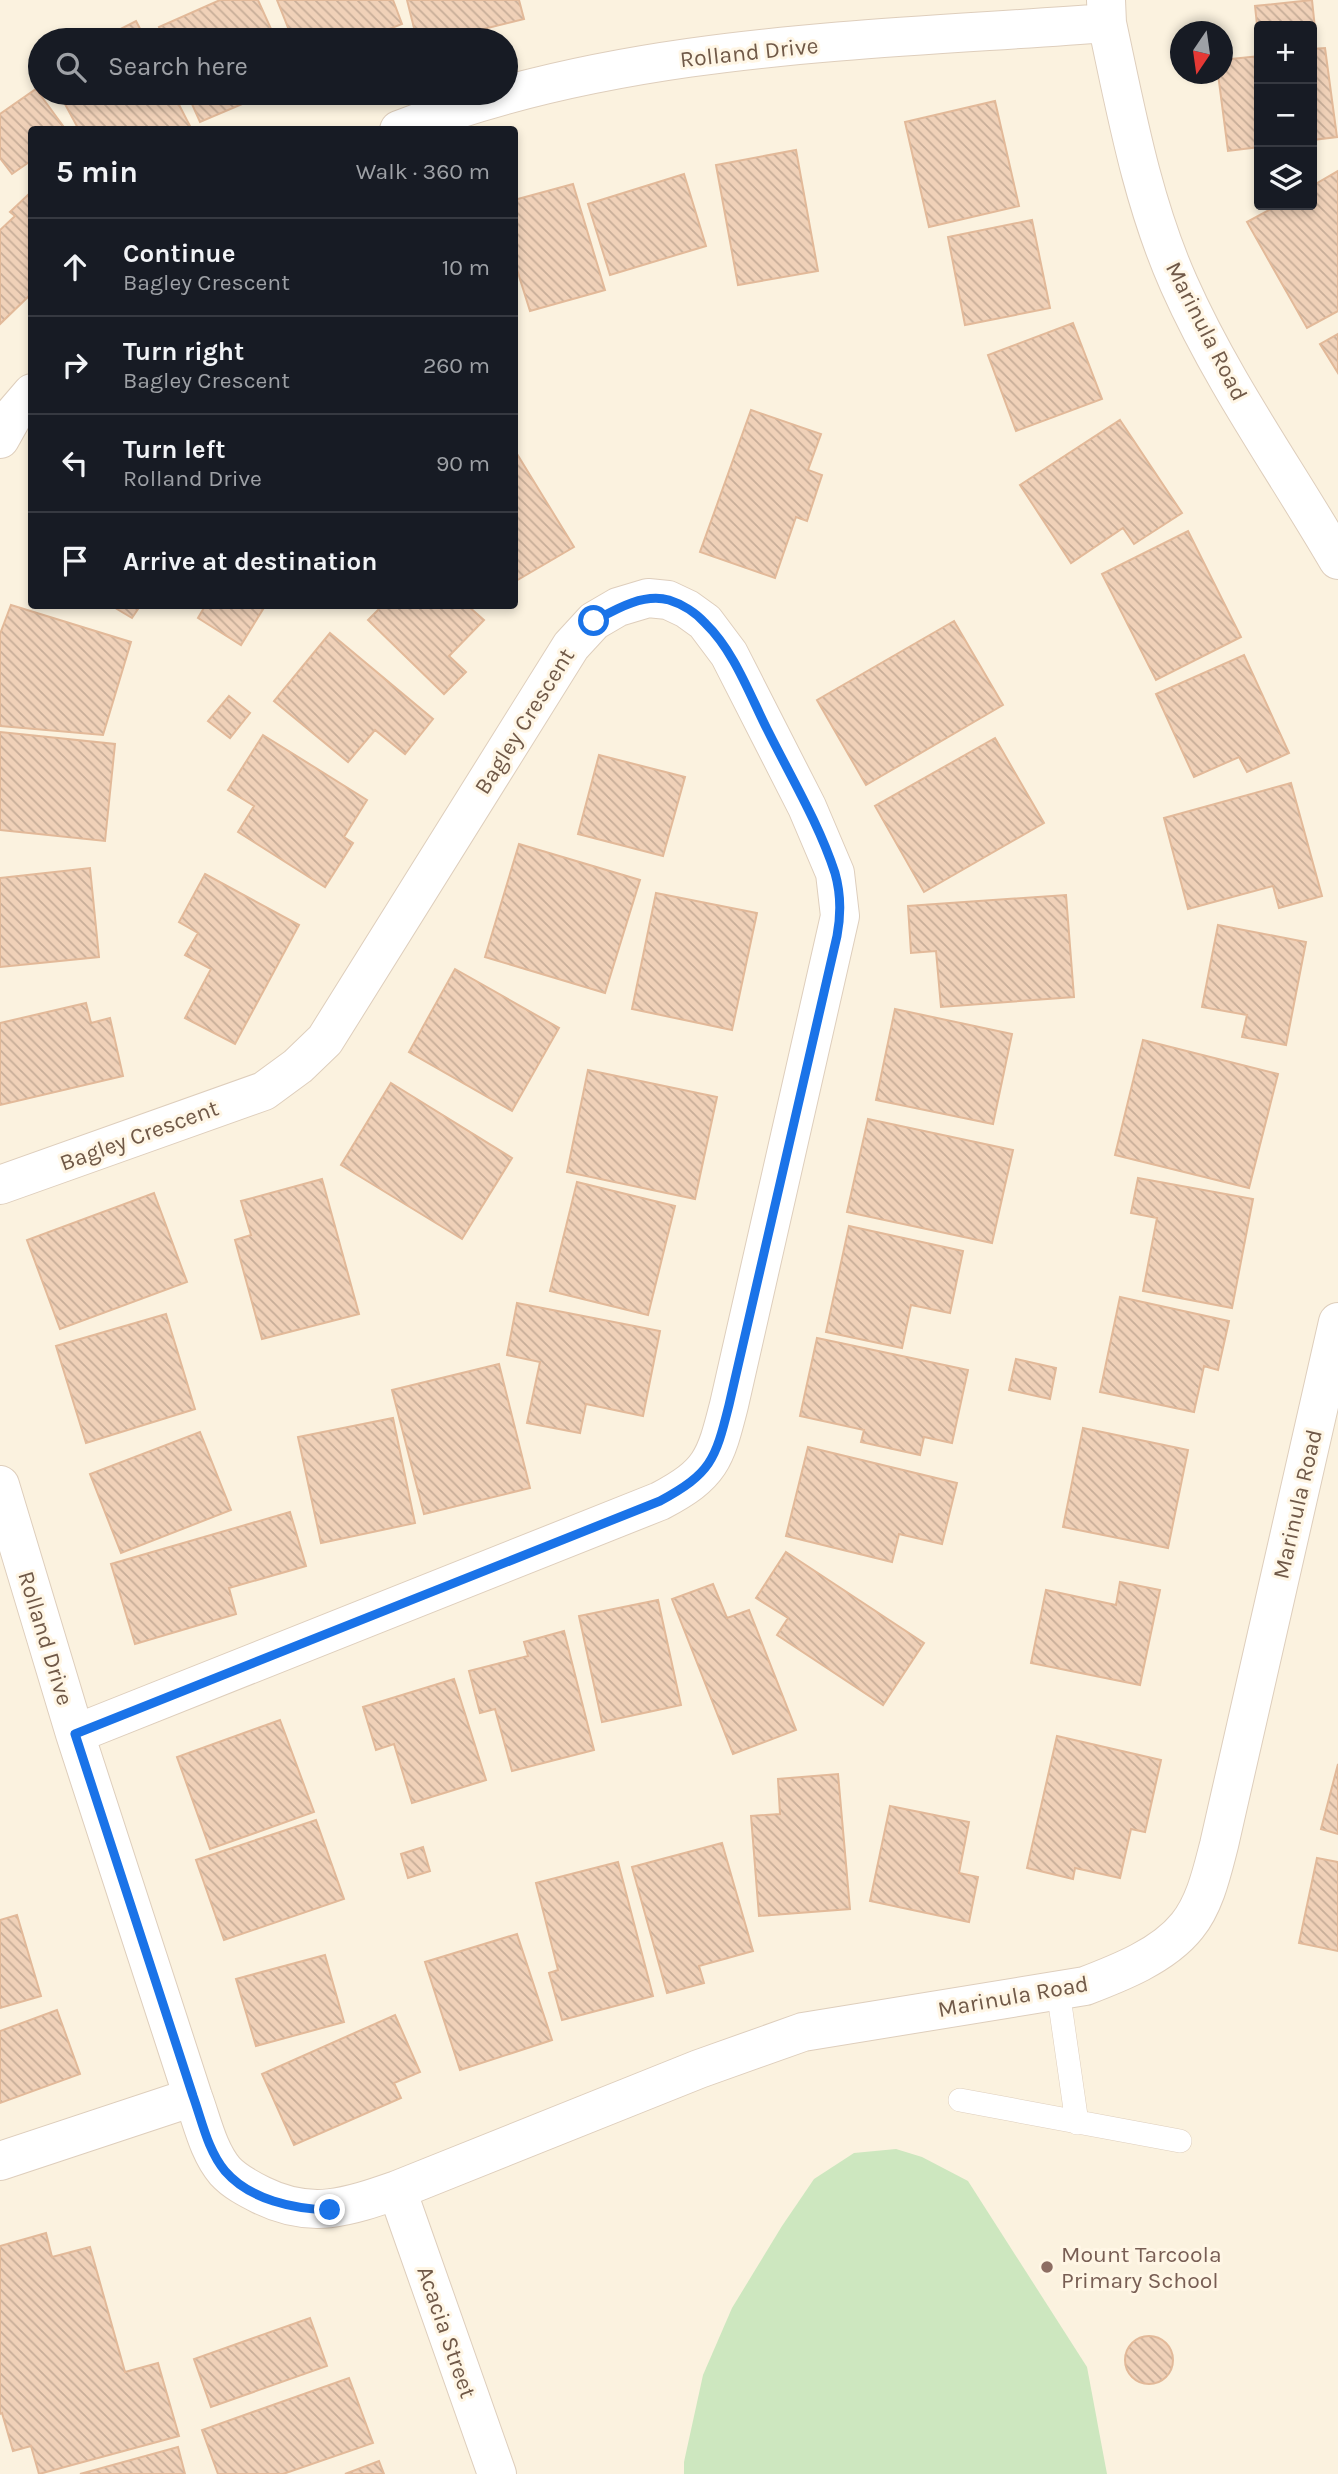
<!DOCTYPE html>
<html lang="en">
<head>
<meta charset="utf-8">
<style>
  body { margin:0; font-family:Karla,sans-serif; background:#242831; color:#f1f3f6 }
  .controls { position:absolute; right:21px; top:21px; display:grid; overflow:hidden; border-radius:7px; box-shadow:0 4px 10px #0003 }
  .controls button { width:63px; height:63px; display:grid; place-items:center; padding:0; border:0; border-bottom:2px solid #363941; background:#171b24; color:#f1f3f6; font:35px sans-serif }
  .compass { position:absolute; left:1170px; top:21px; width:63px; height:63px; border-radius:50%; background:#171b24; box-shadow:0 4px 10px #0003; rotate:193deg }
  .stop { position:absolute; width:21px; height:21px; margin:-16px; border:5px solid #1a73e8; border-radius:50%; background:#fff }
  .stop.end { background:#1a73e8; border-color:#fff; box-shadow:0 2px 7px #0008 }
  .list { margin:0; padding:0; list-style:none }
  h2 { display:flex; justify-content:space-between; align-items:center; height:91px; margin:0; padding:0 28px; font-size:30px }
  h2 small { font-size:23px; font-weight:400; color:#9ea1a6 }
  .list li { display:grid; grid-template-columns:46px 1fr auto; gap:21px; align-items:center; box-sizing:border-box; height:98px; padding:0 28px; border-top:2px solid #363941 }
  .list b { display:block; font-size:26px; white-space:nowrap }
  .list p { margin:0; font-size:23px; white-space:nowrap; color:#9ea1a6 }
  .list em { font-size:23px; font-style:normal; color:#9ea1a6 }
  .icon { flex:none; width:38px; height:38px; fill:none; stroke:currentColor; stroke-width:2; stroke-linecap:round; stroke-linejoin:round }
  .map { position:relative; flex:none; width:1338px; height:2474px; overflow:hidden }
  .search { position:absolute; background:#171b24; box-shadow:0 4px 10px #0003; left:28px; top:28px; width:490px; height:77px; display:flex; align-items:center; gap:18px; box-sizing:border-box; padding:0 24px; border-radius:38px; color:#9ea1a6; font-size:26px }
  .panel { position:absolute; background:#171b24; box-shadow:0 4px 10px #0003; left:28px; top:126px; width:490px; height:483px; border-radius:7px }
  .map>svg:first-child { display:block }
  .grass { fill:#cde7bf }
  .building { fill:url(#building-back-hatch); stroke:#e2b999; stroke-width:2 }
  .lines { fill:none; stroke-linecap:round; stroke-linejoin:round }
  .service-casing { stroke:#decebc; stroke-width:24 }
  .minor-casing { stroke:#decebc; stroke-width:40 }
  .service { stroke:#fff; stroke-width:23 }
  .minor { stroke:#fff; stroke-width:38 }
  .route { stroke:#1a73e8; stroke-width:9 }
  .education-dot { fill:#8d6e63; stroke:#fff6e5; stroke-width:2.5 }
  .labels { text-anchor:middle; stroke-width:6; stroke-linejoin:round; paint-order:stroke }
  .street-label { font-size:23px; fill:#705948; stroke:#fff6e5 }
  .education-label { font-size:23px; fill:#785e54; stroke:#fff6e5; text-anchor:start }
</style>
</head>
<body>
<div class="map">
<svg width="1338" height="2474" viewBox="0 0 1338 2474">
  <defs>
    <pattern id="building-back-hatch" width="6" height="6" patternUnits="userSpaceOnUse" patternTransform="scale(1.75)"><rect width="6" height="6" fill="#f0d1b8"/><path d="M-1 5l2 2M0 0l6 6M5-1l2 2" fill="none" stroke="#c7ad98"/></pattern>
  </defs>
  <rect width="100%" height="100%" fill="#fbf2df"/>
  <!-- grass -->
  <path class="grass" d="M896 2149 922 2157 968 2181 1087 2367 1107 2474H684V2462L703 2375 732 2308 782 2226 814 2179 854 2153Z"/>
  <!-- building -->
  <path class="building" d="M220 0H258L276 40H164L159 27Z
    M277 0H393L402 24 362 40H293Z
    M407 0H519L524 19 439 40H417Z
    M1312 0 1316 38 1312 39V26H1259V44L1255 6Z
    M136 21 146 40H99Z
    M1325 48 1337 137 1312 140V49Z
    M1259 56V147L1228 151 1218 74H1222V60Z
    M36 89 66 130H32V160L12 174 0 158V114Z
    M59 93H173L192 130H79Z
    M187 93H268L200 122Z
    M995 101 1019 206 929 227 905 122Z
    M796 150 818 271 738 285 716 165Z
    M1338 171V311L1307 328 1247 222 1278 205H1312V186Z
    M684 174 706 246 610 275 588 204Z
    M573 184 605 290 530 311 514 260V200Z
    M32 191V293L0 324V230L15 216 10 212Z
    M1032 220 1050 308 965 325 948 237Z
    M1073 323 1102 399 1016 431 988 355Z
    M1338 334V373L1320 344Z
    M751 410 821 434 808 470 822 475 807 521 796 517 775 578 700 552Z
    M1120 420 1182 513 1134 544 1123 528 1071 563 1020 485Z
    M514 449 574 547 514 582Z
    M1188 531 1241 637 1156 680 1102 574Z
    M11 605 131 642 103 735 0 726V634Z
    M112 606H140L132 618Z
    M205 606H265L241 645 198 618Z
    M382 606H468L484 620 449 656 466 672 444 694 368 620Z
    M954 621 1003 705 866 785 817 700Z
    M330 633 433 719 405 754 375 730 348 762 274 701Z
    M1244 655 1289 753 1247 772 1239 757 1194 777 1156 694Z
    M229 696 250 713 230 738 208 721Z
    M0 732 115 744 105 841 0 830Z
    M263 735 367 800 344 837 353 843 325 887 238 832 254 806 228 790Z
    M995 738 1044 823 924 892 875 806Z
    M599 755 685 777 663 856 578 834Z
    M1291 783 1322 896 1279 908 1273 886 1188 909 1164 818Z
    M519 844 640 880 605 993 485 957Z
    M90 868 99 957 0 967V878Z
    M205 874 299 925 235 1044 185 1018 211 969 185 955 198 933 179 922Z
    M656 893 757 913 732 1030 632 1009Z
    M1066 895 1074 997 941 1007 936 951 911 953 908 906Z
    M1218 925 1306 942 1286 1045 1242 1037 1247 1015 1202 1007Z
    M455 969 559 1028 512 1111 409 1052Z
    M86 1003 91 1023 110 1018 123 1076 0 1105V1023Z
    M895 1009 1012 1034 993 1124 876 1100Z
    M1143 1040 1278 1074 1249 1188 1115 1155Z
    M588 1070 717 1097 695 1199 567 1172Z
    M391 1083 512 1158 462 1239 341 1165Z
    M868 1119 1013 1150 992 1243 847 1212Z
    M1138 1178 1253 1199 1232 1308 1143 1291 1157 1218 1131 1213Z
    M322 1179 359 1314 262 1339 235 1240 251 1235 241 1201Z
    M577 1182 675 1206 648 1315 550 1291Z
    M154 1193 187 1282 60 1329 27 1240Z
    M849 1226 963 1251 950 1313 911 1305 902 1348 826 1332Z
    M1120 1297 1229 1321 1218 1370 1204 1366 1194 1412 1100 1392Z
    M517 1303 660 1331 643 1416 586 1404 580 1433 527 1423 540 1362 507 1355Z
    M166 1314 195 1409 86 1443 56 1346Z
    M817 1338 968 1370 952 1443 924 1437 920 1455 861 1442 864 1430 800 1416Z
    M1016 1359 1056 1368 1050 1399 1009 1390Z
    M499 1364 530 1488 424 1514 392 1390Z
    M393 1418 415 1523 321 1543 298 1437Z
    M1083 1428 1188 1450 1168 1548 1063 1527Z
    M200 1432 231 1510 121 1553 90 1474Z
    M808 1447 957 1483 942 1544 899 1534 892 1562 786 1536Z
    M290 1512 306 1566 229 1588 236 1614 135 1644 111 1564Z
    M786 1552 924 1643 883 1705 777 1635 788 1618 756 1598Z
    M1120 1582 1160 1590 1140 1685 1031 1663 1046 1590 1116 1605Z
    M713 1584 727 1618 749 1610 796 1730 733 1754 672 1599Z
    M658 1600 681 1705 602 1722 579 1616Z
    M564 1631 594 1750 512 1771 495 1709 480 1713 469 1671 528 1656 524 1642Z
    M454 1679 486 1780 412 1803 394 1744 376 1750 363 1707Z
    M280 1720 314 1812 210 1849 177 1757Z
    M1057 1736 1161 1760 1145 1832 1131 1829 1120 1878 1075 1868 1073 1879 1027 1868Z
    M1338 1764V1834L1321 1829Z
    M838 1774 850 1909 759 1916 751 1816 780 1814 778 1779Z
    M890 1806 969 1822 959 1873 978 1877 969 1922 870 1901Z
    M316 1820 344 1899 224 1940 196 1860Z
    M722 1843 753 1951 699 1966 704 1983 667 1993 632 1867Z
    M423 1847 430 1871 408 1878 401 1854Z
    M1317 1858 1338 1862V1951L1299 1943Z
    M618 1862 653 1996 562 2020 549 1973 558 1970 536 1883Z
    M17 1915 41 1996 0 2008V1920Z
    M517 1934 552 2040 460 2070 425 1962Z
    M325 1955 344 2022 256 2046 236 1979Z
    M57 2010 80 2074 0 2103V2031Z
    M395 2015 420 2072 394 2083 401 2098 294 2145 262 2074Z
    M46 2233 52 2257 90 2247 125 2372 158 2363 179 2436 39 2474 31 2446 13 2451 2 2413 0 2414V2246Z
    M310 2318 327 2366 211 2407 194 2359Z
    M1125 2360a24 24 0 1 1 48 0a24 24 0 1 1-48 0Z
    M349 2378 373 2443 283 2474H218L202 2430Z
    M178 2447 185 2474H80Z
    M379 2461 384 2474H345Z"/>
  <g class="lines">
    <!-- service casing -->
    <g class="service-casing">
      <path id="service" d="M1058 1990 1077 2123
        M960 2100 1180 2141"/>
    </g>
    <!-- minor casing -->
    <g class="minor-casing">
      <path id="minor" d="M1106 0 1107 23C1126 111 1142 201 1179 284 1222 381 1285 469 1338 560
        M399 130C624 42 870 41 1107 23
        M0 439 14 414 32 393
        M0 1185 264 1091 298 1066 325 1040 571 646 594 621 618 607 648 598 668 600 687 609 705 622 729 654 807 807 835 873 840 916 729 1405C715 1460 711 1474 660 1501L75 1734
        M0 1485 75 1734 193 2097C202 2121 208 2151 225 2171 235 2182 249 2189 261 2195 311 2220 348 2207 397 2190L699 2069 803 2032 1085 1986C1119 1973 1163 1956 1187 1926 1205 1904 1212 1872 1219 1845L1338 1322
        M0 2161 193 2097
        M397 2190 497 2474"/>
    </g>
    <!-- service -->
    <use href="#service" class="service"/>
    <!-- minor -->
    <use href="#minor" class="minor"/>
  </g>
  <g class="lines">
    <!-- route -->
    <path class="route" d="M330 2210C294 2209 250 2200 225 2171 208 2151 202 2121 193 2096L75 1734 660 1501C711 1473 715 1461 729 1405L837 936C841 915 841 894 835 873 819 824 792 779 769 733 750 696 735 652 705 623 696 613 682 604 669 600 643 593 616 609 594 621"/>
  </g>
  <!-- markers -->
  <circle class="education-dot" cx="1047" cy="2267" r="7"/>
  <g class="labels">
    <!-- street labels -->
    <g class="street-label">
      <text transform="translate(749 52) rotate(-6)" y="8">Rolland Drive</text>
      <text transform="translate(1207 331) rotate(63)" y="8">Marinula Road</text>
      <text transform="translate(524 721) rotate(-58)" y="8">Bagley Crescent</text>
      <text transform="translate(139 1135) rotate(-20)" y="8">Bagley Crescent</text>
      <text transform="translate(1297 1504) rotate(-77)" y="8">Marinula Road</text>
      <text transform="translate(46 1638) rotate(73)" y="8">Rolland Drive</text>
      <text transform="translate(1013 1996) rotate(-10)" y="8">Marinula Road</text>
      <text transform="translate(447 2332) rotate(71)" y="8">Acacia Street</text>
    </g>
    <!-- education labels -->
    <g class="education-label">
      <text x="1061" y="2262">Mount Tarcoola<tspan x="1061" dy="26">Primary School</tspan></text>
    </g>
  </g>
</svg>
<div class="controls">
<button>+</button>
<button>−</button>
<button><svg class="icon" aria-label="layers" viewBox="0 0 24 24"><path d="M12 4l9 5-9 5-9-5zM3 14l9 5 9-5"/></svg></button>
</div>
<svg class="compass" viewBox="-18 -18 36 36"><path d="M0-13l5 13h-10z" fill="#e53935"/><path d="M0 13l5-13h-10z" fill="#9ea1a6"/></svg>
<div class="stop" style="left:594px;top:621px"></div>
<div class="stop end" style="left:330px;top:2210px"></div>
<div class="search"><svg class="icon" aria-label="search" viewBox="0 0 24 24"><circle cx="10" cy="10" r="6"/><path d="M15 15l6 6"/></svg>Search here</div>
<section class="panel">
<h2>5 min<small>Walk · 360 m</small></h2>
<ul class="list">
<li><svg class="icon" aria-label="ahead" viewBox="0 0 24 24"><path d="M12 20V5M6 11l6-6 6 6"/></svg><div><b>Continue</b><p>Bagley Crescent</p></div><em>10 m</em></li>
<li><svg class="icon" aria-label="right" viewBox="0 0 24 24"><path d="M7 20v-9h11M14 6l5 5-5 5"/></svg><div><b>Turn right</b><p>Bagley Crescent</p></div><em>260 m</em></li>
<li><svg class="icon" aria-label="left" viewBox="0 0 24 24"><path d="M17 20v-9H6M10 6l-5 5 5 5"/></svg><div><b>Turn left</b><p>Rolland Drive</p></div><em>90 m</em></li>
<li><svg class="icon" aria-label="arrive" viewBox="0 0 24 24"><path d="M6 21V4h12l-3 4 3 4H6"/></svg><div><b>Arrive at destination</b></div></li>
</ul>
</section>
</div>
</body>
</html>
